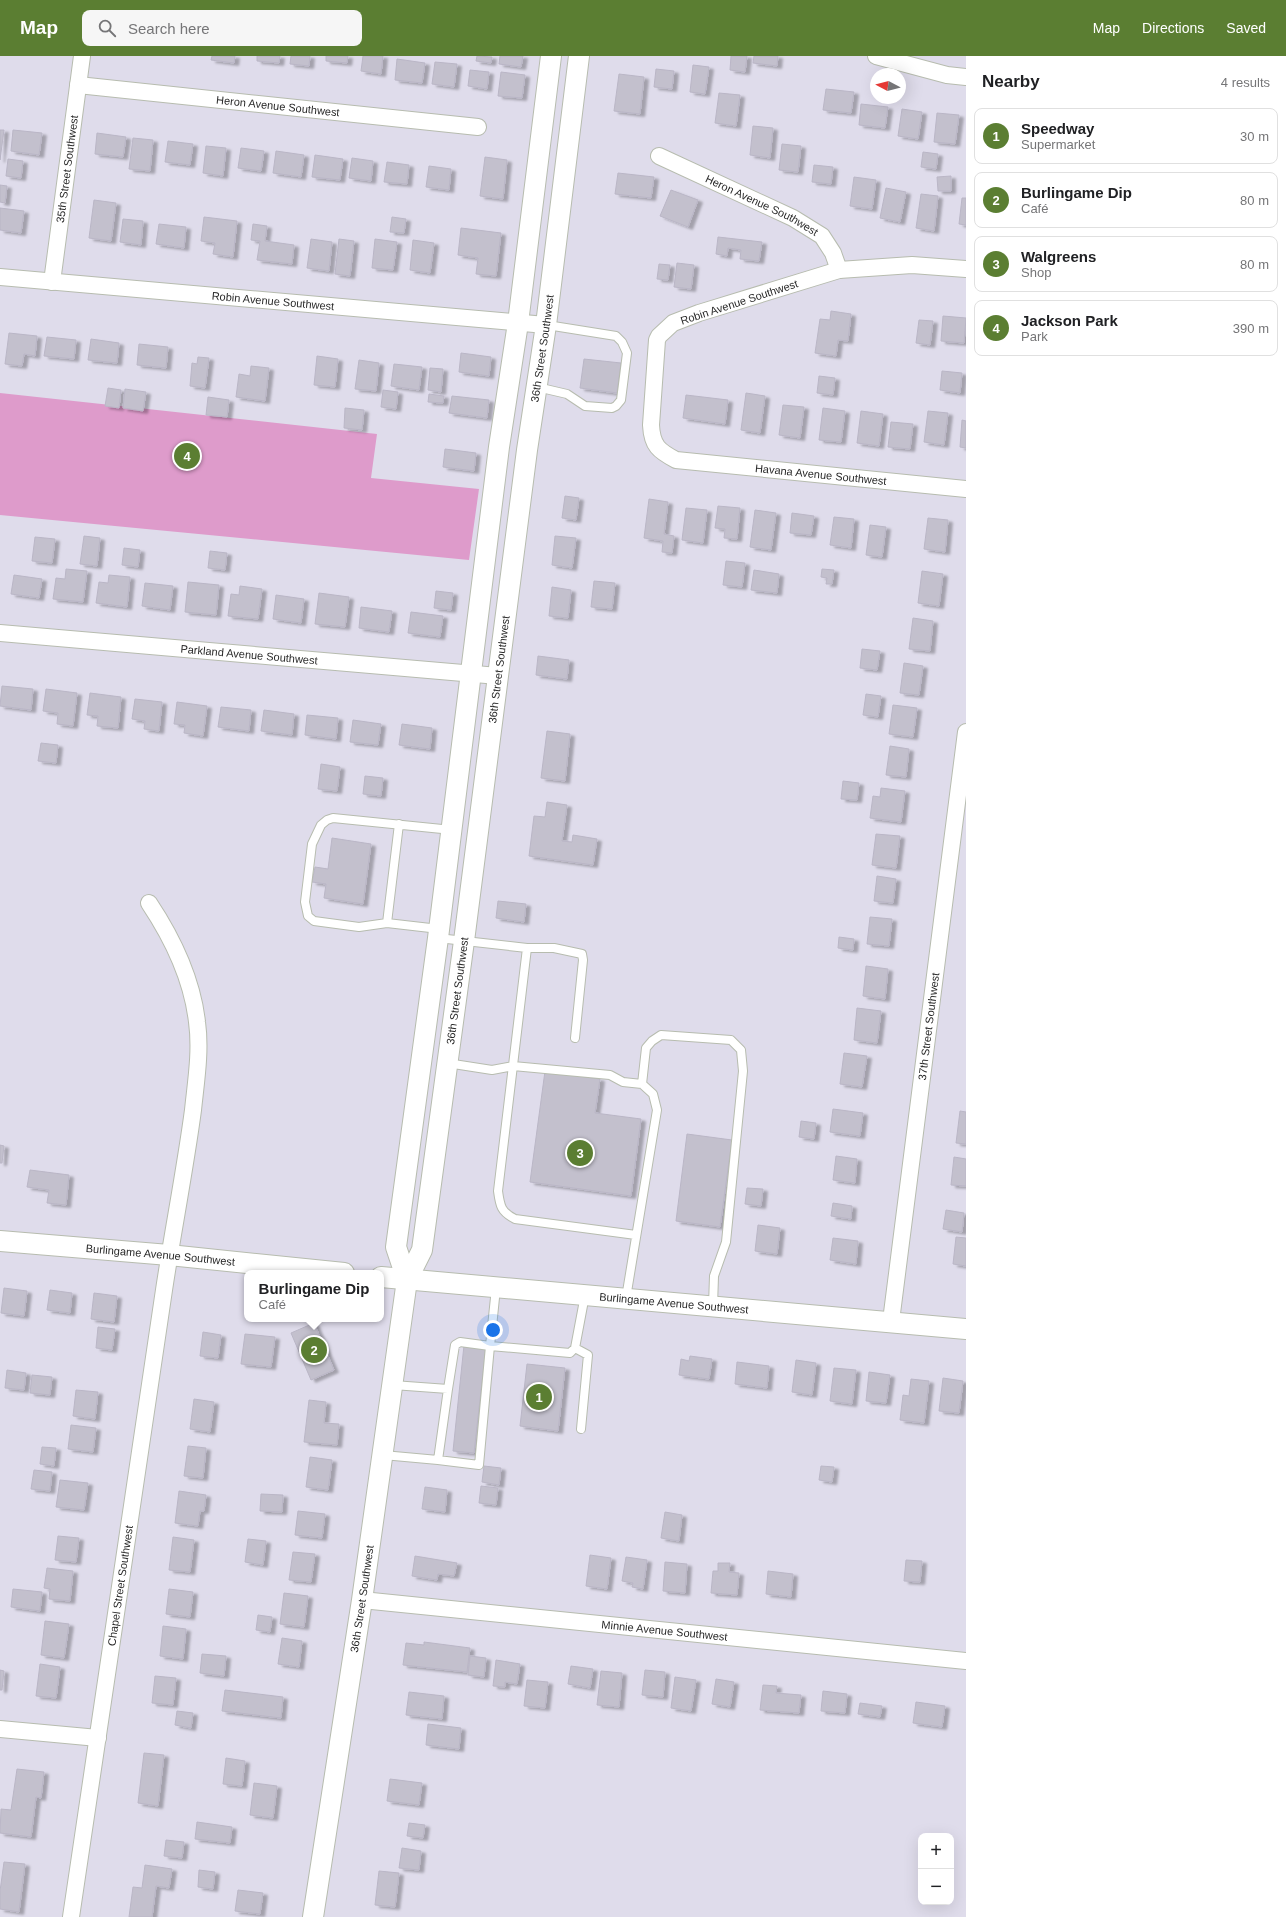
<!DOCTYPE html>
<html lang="en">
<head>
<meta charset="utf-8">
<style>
  body { margin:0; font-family:Helvetica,sans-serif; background:#f6f6f6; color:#202124 }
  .controls { position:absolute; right:12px; bottom:12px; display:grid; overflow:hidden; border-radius:8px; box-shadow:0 4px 16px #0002 }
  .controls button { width:36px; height:36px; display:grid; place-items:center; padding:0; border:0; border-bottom:1px solid #e0e0e0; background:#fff; color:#202124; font:20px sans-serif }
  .compass { position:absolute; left:870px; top:12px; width:36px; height:36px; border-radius:50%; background:#fff; box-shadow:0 4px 16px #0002; rotate:277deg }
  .you { position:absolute; left:493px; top:1274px; width:14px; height:14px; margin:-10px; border:3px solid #fff; border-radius:50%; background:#1a73e8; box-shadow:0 0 0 6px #1a73e833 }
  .badge { display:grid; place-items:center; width:26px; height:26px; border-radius:50%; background:#5b7e32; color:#fff; font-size:13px; font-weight:700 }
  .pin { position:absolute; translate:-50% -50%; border:2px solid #fff; box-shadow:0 1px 4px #0006 }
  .popup { position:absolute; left:244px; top:1214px; width:140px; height:52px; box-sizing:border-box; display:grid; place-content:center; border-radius:8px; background:#fff; filter:drop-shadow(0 1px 3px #0005); font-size:13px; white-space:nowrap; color:#757577 }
  .popup b { font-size:15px; color:#202124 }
  .popup::after { content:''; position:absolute; left:50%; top:100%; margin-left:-8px; border:8px solid transparent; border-top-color:#fff }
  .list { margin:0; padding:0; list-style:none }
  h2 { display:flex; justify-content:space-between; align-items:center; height:52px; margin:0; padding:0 16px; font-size:17px }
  h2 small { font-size:13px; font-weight:400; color:#757577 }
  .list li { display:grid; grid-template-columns:26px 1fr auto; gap:12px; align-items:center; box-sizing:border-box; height:56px; margin:0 8px 8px; padding:0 8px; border:1px solid #e0e0e0; border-radius:8px }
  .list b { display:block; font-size:15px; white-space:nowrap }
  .list p { margin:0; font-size:13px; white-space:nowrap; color:#757577 }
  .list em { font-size:13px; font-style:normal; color:#757577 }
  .icon { flex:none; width:22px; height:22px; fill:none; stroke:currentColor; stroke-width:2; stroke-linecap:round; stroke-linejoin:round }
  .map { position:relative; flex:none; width:966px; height:1861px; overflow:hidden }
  header { display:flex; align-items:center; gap:24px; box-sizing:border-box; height:56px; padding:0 20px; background:#5b7e32; color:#fff }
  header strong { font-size:19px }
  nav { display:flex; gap:22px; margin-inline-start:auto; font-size:14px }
  .search { width:280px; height:36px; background:#f6f6f6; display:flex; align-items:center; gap:10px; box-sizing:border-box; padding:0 14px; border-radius:8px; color:#757577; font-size:15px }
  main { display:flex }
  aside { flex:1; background:#fff }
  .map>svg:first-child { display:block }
  .green { fill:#de9bcb }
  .building { fill:#c3c0cd; stroke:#bab6c6; filter:url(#shadow) }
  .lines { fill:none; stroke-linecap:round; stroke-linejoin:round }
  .service-casing { stroke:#b7bcaf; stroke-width:10 }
  .minor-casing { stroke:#b7bcaf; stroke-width:18 }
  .tertiary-casing { stroke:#b7bcaf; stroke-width:22 }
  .service { stroke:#fff; stroke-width:8 }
  .minor { stroke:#fff; stroke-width:16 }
  .tertiary { stroke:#fff; stroke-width:20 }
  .labels { text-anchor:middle; stroke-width:3; stroke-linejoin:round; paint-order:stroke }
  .street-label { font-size:11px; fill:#292929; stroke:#fff }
</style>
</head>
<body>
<header>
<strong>Map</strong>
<div class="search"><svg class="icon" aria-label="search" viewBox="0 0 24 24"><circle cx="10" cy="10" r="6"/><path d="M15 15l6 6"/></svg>Search here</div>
<nav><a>Map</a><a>Directions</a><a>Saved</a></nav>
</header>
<main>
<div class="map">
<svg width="966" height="1861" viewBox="0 0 966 1861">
  <defs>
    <filter id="shadow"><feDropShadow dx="4.5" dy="2.5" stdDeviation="1" flood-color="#0004"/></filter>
  </defs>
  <rect width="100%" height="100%" fill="#dfdceb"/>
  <!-- green -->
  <path class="green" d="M0 337 377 378 371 422 479 433 469 504 0 459Z"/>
  <!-- building -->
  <path class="building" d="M212 0H235L234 7 211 4Z
    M257 0H280L279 7 257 5Z
    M291 0H310L309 10 290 8Z
    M326 0H348L347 7 326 5Z
    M363 0H383L381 18 361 15Z
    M477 0 492 1 491 7 476 5Z
    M500 0H523L521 11 499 8Z
    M731 0H747L745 16 730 14Z
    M754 0H778L777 10 753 7Z
    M397 3 425 7 422 27 395 24Z
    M435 6 457 8 454 31 432 28Z
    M693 9 709 11 705 38 690 36Z
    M656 13 674 15 672 33 654 31Z
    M470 14 489 16 487 33 468 30Z
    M501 16 525 19 522 42 498 40Z
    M619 18 644 21 640 58 614 55Z
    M826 33 854 36 851 57 823 54Z
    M719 37 740 39 736 70 715 67Z
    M861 48 888 51 885 72 859 69Z
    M902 53 922 56 918 83 898 80Z
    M937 57 959 59 955 88 934 86Z
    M753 70 773 72 770 102 750 99Z
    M0 74H4L0 104Z
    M13 74 42 77 39 99 11 95Z
    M97 77 126 81 123 101 95 98Z
    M133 82 153 84 150 115 129 113Z
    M168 85 193 88 190 109 165 106Z
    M782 88 801 90 798 116 779 114Z
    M206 90 226 92 223 120 203 117Z
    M241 92 264 95 261 115 238 112Z
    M276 95 304 99 301 121 273 117Z
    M923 96 938 98 936 113 921 111Z
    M315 99 343 103 340 124 312 121Z
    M485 101 507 104 503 143 480 140Z
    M352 102 373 105 371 125 349 122Z
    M8 103 23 105 21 122 6 120Z
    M387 106 409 109 407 128 384 126Z
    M814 109 833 111 831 128 812 126Z
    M429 110 451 113 449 134 426 131Z
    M618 117 654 121 651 142 615 138Z
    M951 120V135H938L937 121Z
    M854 121 876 124 872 153 850 150Z
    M0 129 7 130 5 147 0 146Z
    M886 132 906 136 900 166 880 162Z
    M671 134 698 144 688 171 660 160Z
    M921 138 938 140 934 175 916 172Z
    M962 142H966V169L959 168Z
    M94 144 116 147 111 185 89 182Z
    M0 152 24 155 21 177 0 174Z
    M204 161 237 165 233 201 213 198 215 187 201 185Z
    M392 161 406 163 404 177 390 176Z
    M123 163 143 165 141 189 120 186Z
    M159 168 186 171 184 192 156 188Z
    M253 168 267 170 265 185 294 189 292 208 257 204 260 185 251 184Z
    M461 172 501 177 496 220 476 218 478 202 458 199Z
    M718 181 762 186 759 205 740 203 741 194 728 192 727 200 716 198Z
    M311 183 332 186 329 215 307 212Z
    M339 183 354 185 350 220 335 218Z
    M375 183 397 186 393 214 372 212Z
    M413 184 434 187 430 217 410 214Z
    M677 207 694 209 691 233 674 231Z
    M659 208 670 209 668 224 657 223Z
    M831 255 851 258 848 285 838 284 836 300 815 297 820 263 830 264Z
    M943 260 966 262 964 287 941 285Z
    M919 264 933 265 930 289 916 287Z
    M9 277 37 280 35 300 24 298 22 310 5 308Z
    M47 281 76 284 74 303 44 300Z
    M91 283 119 287 117 307 88 304Z
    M139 288 168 291 166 312 137 309Z
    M461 297 491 301 489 320 459 316Z
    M317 300 338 303 335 331 314 329Z
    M198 301 209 302 205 332 190 330 192 307 197 308Z
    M584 303 621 307 617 337 580 332Z
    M359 304 379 307 376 335 355 333Z
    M394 308 422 311 419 334 391 330Z
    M251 310 269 312 265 345 236 341 239 318 250 320Z
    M430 312 443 313 441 336 428 334Z
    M942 315 962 317 960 337 940 334Z
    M819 320 835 322 833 339 817 337Z
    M108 332 121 334 119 352 105 350Z
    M125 333 146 336 143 355 123 352Z
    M383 334 398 336 396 353 381 351Z
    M746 337 765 340 760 377 741 374Z
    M429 338 444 340 443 347 428 346Z
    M686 339 728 344 725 368 683 362Z
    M452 340 489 344 487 362 449 357Z
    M208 341 229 344 227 361 206 359Z
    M783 349 804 351 800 382 779 379Z
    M345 352 364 354 362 374 344 372Z
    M823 352 845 355 841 386 819 384Z
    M861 355 883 358 879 390 857 387Z
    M928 355 948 357 944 389 924 386Z
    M962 364 966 365V392L960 391Z
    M891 366 913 368 910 393 888 391Z
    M445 393 476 397 474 415 443 411Z
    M565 440 579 442 576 464 562 462Z
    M649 443 668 446 664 478 674 480 672 497 662 496 663 485 644 482Z
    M718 450 740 452 737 483 724 482 725 473 715 472Z
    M686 452 707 454 703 487 682 484Z
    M755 454 776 457 771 494 750 491Z
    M792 457 814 460 811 479 790 477Z
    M834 461 854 463 851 492 830 489Z
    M928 462 948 464 945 496 924 493Z
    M870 469 886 471 882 501 866 499Z
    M84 480 100 482 97 510 80 508Z
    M555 480 576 482 572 512 552 509Z
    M35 481 55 483 52 507 32 505Z
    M124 492 140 494 138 511 122 509Z
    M210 495 227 497 225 514 208 512Z
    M726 505 745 507 742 531 723 529Z
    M66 513 87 515 83 546 53 543 56 522 65 523Z
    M822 513 834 514 832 528H826L827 522 821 521Z
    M754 514 779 518 777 537 751 534Z
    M922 515 943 518 939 550 918 547Z
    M14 519 42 523 39 542 11 538Z
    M109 519 130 521 127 551 96 547 99 526 108 527Z
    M594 525 615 527 612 553 591 551Z
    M188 526 219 529 216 559 185 556Z
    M145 527 173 530 170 554 142 550Z
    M240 530 262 533 258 563 228 560 231 538 239 539Z
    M552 531 571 534 568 562 549 560Z
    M436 535 453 537 451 554 434 552Z
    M319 537 349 541 345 571 315 568Z
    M276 539 304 543 301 567 273 563Z
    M361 551 392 555 389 576 359 572Z
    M411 556 443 560 440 581 408 577Z
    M913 562 933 565 930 595 909 593Z
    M862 593 880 595 877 614 860 612Z
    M538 600 569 604 567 623 536 619Z
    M904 607 923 610 919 639 900 637Z
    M2 630 33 633 31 654 0 650Z
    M46 633 77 637 73 670 57 668 58 657 43 655Z
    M90 637 121 641 118 672 97 670 98 660 87 659Z
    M866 638 881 640 878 661 863 659Z
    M135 643 162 646 159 675 144 673 145 665 132 663Z
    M177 646 207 650 203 680 184 677 185 669 174 668Z
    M893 649 917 652 913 681 889 678Z
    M221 651 251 654 249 675 218 671Z
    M264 654 294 658 292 679 261 675Z
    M307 659 338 662 336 683 305 679Z
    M353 664 381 668 378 689 350 686Z
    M402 668 432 672 430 693 399 689Z
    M547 675 570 678 565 725 541 722Z
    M41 687 58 689 56 707 38 705Z
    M890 690 909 693 906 721 886 719Z
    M321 708 340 711 337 735 318 733Z
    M365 720 383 722 381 740 363 738Z
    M843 725 859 727 857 744 841 743Z
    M881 732 905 735 901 766 870 762 873 740 880 741Z
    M547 746 567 749 562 785 572 786 573 779 597 783 593 809 529 800 534 760 545 761Z
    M876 778 900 780 896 812 872 809Z
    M332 782 371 788 363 848 324 842 326 828 312 826 315 811 328 813Z
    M877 820 896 823 893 847 874 845Z
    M498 845 526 848 524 866 496 862Z
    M870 861 892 863 889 890 867 888Z
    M839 881 854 883 853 894 838 892Z
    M866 910 888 913 885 943 863 940Z
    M857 952 881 955 877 987 854 984Z
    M844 997 867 1000 862 1031 840 1028Z
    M545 1015 600 1023 595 1057 641 1063 631 1140 530 1126Z
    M833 1053 863 1057 860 1080 830 1076Z
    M960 1055 966 1056V1088L956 1087Z
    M801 1065 816 1067 814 1083 799 1081Z
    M687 1078 732 1084 720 1171 676 1165Z
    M0 1089 4 1090 2 1107H0Z
    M836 1100 857 1103 855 1127 833 1124Z
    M954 1101 966 1103V1130L951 1129Z
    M30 1114 69 1119 66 1149 47 1147 49 1134 27 1131Z
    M747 1132 763 1133 761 1150 745 1148Z
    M833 1147 852 1150 851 1163 831 1160Z
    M946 1154 964 1157 962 1176 943 1173Z
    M758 1169 780 1172 777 1198 755 1195Z
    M956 1181 966 1182V1210L953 1208Z
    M833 1182 858 1185 856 1208 830 1204Z
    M4 1232 27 1235 24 1260 1 1257Z
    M50 1234 72 1237 70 1257 47 1254Z
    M94 1237 117 1240 114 1266 91 1263Z
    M314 1267 334 1314 311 1324 291 1277Z
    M98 1271 115 1273 112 1294 96 1292Z
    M203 1276 221 1279 218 1302 200 1300Z
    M245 1278 275 1281 271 1311 241 1308Z
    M464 1289 486 1291 474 1397 453 1395Z
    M690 1300 712 1303 709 1323 679 1319 681 1303 689 1305Z
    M796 1304 816 1307 812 1339 792 1336Z
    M737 1306 769 1310 767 1332 735 1328Z
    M527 1308 565 1312 558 1375 520 1370Z
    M834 1312 856 1314 852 1348 830 1345Z
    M7 1314 26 1317 24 1334 5 1332Z
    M869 1316 890 1319 886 1347 866 1345Z
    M32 1319 52 1321 50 1339 30 1337Z
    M943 1322 963 1325 959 1357 939 1355Z
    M911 1323 929 1325 924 1367 900 1364 903 1339 909 1340Z
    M76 1334 98 1336 95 1363 73 1360Z
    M194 1343 214 1346 210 1376 190 1373Z
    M309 1344 326 1346 324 1367 339 1368 337 1389 304 1386Z
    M71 1369 96 1372 93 1396 68 1393Z
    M188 1390 206 1392 203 1422 184 1420Z
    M42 1391 56 1392 54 1410 40 1408Z
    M310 1401 332 1404 328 1434 306 1431Z
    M484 1410 501 1412 499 1429 482 1426Z
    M821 1410 834 1411 832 1426 819 1424Z
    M34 1414 52 1416 50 1435 31 1433Z
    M60 1424 88 1427 84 1454 56 1451Z
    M481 1430 498 1432 496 1449 479 1447Z
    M425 1431 447 1434 445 1456 422 1453Z
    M179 1435 206 1439 204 1455H200L198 1470 175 1467Z
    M261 1438 283 1439 282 1456 260 1455Z
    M298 1455 325 1458 322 1482 295 1479Z
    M665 1456 682 1459 679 1485 661 1482Z
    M58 1480 79 1482 76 1506 55 1504Z
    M173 1481 194 1484 190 1516 169 1514Z
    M248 1483 266 1485 263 1509 245 1506Z
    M293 1496 315 1498 311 1526 289 1524Z
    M590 1499 611 1502 607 1533 586 1530Z
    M415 1500 457 1507 454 1520 438 1518 437 1524 412 1520Z
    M626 1501 647 1504 643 1533 632 1531 633 1527 622 1525Z
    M906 1504 922 1505 920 1526 904 1525Z
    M665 1506 687 1508 685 1537 663 1535Z
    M718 1507H730L729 1516 739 1517 737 1539 711 1537 713 1515H718Z
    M47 1512 73 1515 70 1545 49 1543 50 1533 44 1532Z
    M768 1515 793 1518 791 1541 766 1538Z
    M13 1533 42 1536 40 1555 11 1551Z
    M169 1533 193 1536 190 1561 166 1558Z
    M284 1537 308 1540 304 1571 280 1568Z
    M258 1559 272 1561 270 1576 256 1574Z
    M45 1565 69 1568 64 1602 41 1599Z
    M163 1570 186 1573 183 1603 160 1600Z
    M282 1582 302 1585 299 1611 278 1608Z
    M424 1586 470 1592 467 1616 403 1609 406 1587 424 1589Z
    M202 1598 226 1600 224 1620 200 1617Z
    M470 1600 486 1602 484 1621 468 1619Z
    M496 1604 520 1608 517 1628 505 1626V1631L493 1630Z
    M40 1608 60 1611 56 1642 36 1640Z
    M571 1610 593 1613 590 1632 568 1628Z
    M0 1614 4 1615 2 1634H0Z
    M645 1614 665 1616 663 1641 642 1639Z
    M601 1615 622 1617 619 1651 597 1649Z
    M155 1620 176 1622 173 1649 152 1647Z
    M675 1621 696 1624 691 1655 671 1652Z
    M716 1623 734 1626 730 1651 712 1648Z
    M527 1624 548 1626 545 1652 524 1650Z
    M763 1629 777 1630 776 1637 801 1639 799 1657 760 1654Z
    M225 1634 283 1641 281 1662 222 1655Z
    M823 1635 847 1638 845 1657 821 1655Z
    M409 1636 444 1640 442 1663 406 1659Z
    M916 1646 945 1650 942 1671 913 1667Z
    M860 1647 882 1650 880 1661 858 1658Z
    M177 1655 193 1657 191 1672 175 1669Z
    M428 1668 461 1672 459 1693 426 1689Z
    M144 1697 164 1699 158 1750 138 1747Z
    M226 1702 245 1705 242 1730 223 1728Z
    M17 1713 44 1716 41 1742 36 1741 31 1781 0 1777 1 1753 11 1754Z
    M390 1723 422 1727 419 1749 387 1745Z
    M254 1727 277 1730 273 1762 250 1759Z
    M197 1766 232 1771 230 1787 195 1783Z
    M409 1767 425 1769 423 1782 407 1780Z
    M166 1784 184 1786 182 1802 164 1800Z
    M402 1792 421 1795 419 1814 399 1812Z
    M4 1806 25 1808 19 1856 0 1853V1835Z
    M145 1809 172 1813 169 1832 156 1830 152 1861H129L133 1831 142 1832Z
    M199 1814 215 1816 213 1833 198 1831Z
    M379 1815 399 1817 395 1851 375 1849Z
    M238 1834 263 1837 260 1858 235 1855Z"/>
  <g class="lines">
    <!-- service casing -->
    <g class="service-casing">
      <path id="service" d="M537 331 567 338 585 350 612 352 616 350 621 344 627 297 622 286 616 280 547 269
        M387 867 399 768
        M439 873 387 867 359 871 314 865 308 860 305 846 312 788 321 769 327 764 333 762 452 774
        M438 882 527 892 498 1135C500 1150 501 1156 515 1163L636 1179
        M527 892H554L582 898 583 904 575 982
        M447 1007 492 1014 513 1010 610 1019 623 1026 642 1028 653 1038 657 1054 626 1242
        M642 1028 646 992 652 985 661 979 731 984 741 994 743 1015 726 1186 714 1220 713 1250
        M496 1232 490 1290 570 1297 575 1292 585 1239
        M575 1292 588 1299 581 1373
        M393 1329 448 1333 455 1289 460 1286 490 1290 479 1409 438 1404
        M383 1399 438 1404 448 1333"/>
    </g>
    <!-- minor casing -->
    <g class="minor-casing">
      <g id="minor">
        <path d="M876 0 947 19 966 21"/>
        <path id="s1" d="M78 29 478 71"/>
        <path id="s2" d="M659 100 793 162 822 180 833 197 839 214"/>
        <path id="s3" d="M966 213 912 209 839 214 699 257 673 267 659 280 657 284 651 369C652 390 659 395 676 404L966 433"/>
        <path id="s4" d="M0 221 546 269"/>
        <path id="s5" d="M52 226 82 0"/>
        <path id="s6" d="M0 577 498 620"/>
        <path id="s7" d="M891 1265 966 676"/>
        <path id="s8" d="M362 1544 966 1605"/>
        <path d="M0 1673 98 1682"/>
        <path id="s9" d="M71 1861C102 1652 133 1443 164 1234 173 1174 185 1114 193 1054 196 1025 201 995 197 966 192 922 173 883 149 847"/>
      </g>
    </g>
    <!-- tertiary casing -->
    <g class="tertiary-casing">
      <g id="tertiary">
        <path id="s10" d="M0 1185 169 1199 344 1217"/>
        <path id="s11" d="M381 1221 966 1273"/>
        <path d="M407 1224 396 1191 438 882 499 391 518 267 551 0"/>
        <path id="s12" d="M313 1861 362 1544 407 1224 422 1194 464 885 527 394 546 269 579 0"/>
      </g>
    </g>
    <!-- service -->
    <use href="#service" class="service"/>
    <!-- minor -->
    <use href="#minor" class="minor"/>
    <!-- tertiary -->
    <use href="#tertiary" class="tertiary"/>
  </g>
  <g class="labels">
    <!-- street labels -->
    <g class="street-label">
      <text dy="4" stroke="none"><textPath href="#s1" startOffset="201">Heron Avenue Southwest</textPath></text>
      <text dy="4" stroke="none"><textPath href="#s5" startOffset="114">35th Street Southwest</textPath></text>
      <text dy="4" stroke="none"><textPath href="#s2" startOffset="114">Heron Avenue Southwest</textPath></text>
      <text dy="4" stroke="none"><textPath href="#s4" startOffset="274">Robin Avenue Southwest</textPath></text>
      <text transform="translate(739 246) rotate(-18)" y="4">Robin Avenue Southwest</text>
      <text dy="4" stroke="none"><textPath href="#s12" startOffset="1587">36th Street Southwest</textPath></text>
      <text dy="4" stroke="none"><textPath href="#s3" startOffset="602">Havana Avenue Southwest</textPath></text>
      <text dy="4" stroke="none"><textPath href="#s6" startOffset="250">Parkland Avenue Southwest</textPath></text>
      <text dy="4" stroke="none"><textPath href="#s12" startOffset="1263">36th Street Southwest</textPath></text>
      <text dy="4" stroke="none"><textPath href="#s12" startOffset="939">36th Street Southwest</textPath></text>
      <text dy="4" stroke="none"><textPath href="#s7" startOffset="297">37th Street Southwest</textPath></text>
      <text dy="4" stroke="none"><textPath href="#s10" startOffset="161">Burlingame Avenue Southwest</textPath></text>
      <text dy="4" stroke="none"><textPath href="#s11" startOffset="294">Burlingame Avenue Southwest</textPath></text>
      <text dy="4" stroke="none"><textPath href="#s9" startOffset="335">Chapel Street Southwest</textPath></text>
      <text dy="4" stroke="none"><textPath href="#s12" startOffset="322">36th Street Southwest</textPath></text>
      <text dy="4" stroke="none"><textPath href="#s8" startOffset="304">Minnie Avenue Southwest</textPath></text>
    </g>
  </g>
</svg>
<div class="controls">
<button>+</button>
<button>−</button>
</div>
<svg class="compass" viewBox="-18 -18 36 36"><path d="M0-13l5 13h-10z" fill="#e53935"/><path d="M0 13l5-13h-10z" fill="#757577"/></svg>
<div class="you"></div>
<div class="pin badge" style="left:539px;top:1341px">1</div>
<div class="pin badge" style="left:314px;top:1294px">2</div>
<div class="popup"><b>Burlingame Dip</b>Café</div>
<div class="pin badge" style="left:580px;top:1097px">3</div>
<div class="pin badge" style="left:187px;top:400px">4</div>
</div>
<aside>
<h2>Nearby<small>4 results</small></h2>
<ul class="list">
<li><span class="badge">1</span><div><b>Speedway</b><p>Supermarket</p></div><em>30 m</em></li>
<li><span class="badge">2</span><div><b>Burlingame Dip</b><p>Café</p></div><em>80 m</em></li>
<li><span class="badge">3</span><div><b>Walgreens</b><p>Shop</p></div><em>80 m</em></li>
<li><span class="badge">4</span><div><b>Jackson Park</b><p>Park</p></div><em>390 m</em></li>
</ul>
</aside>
</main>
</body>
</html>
